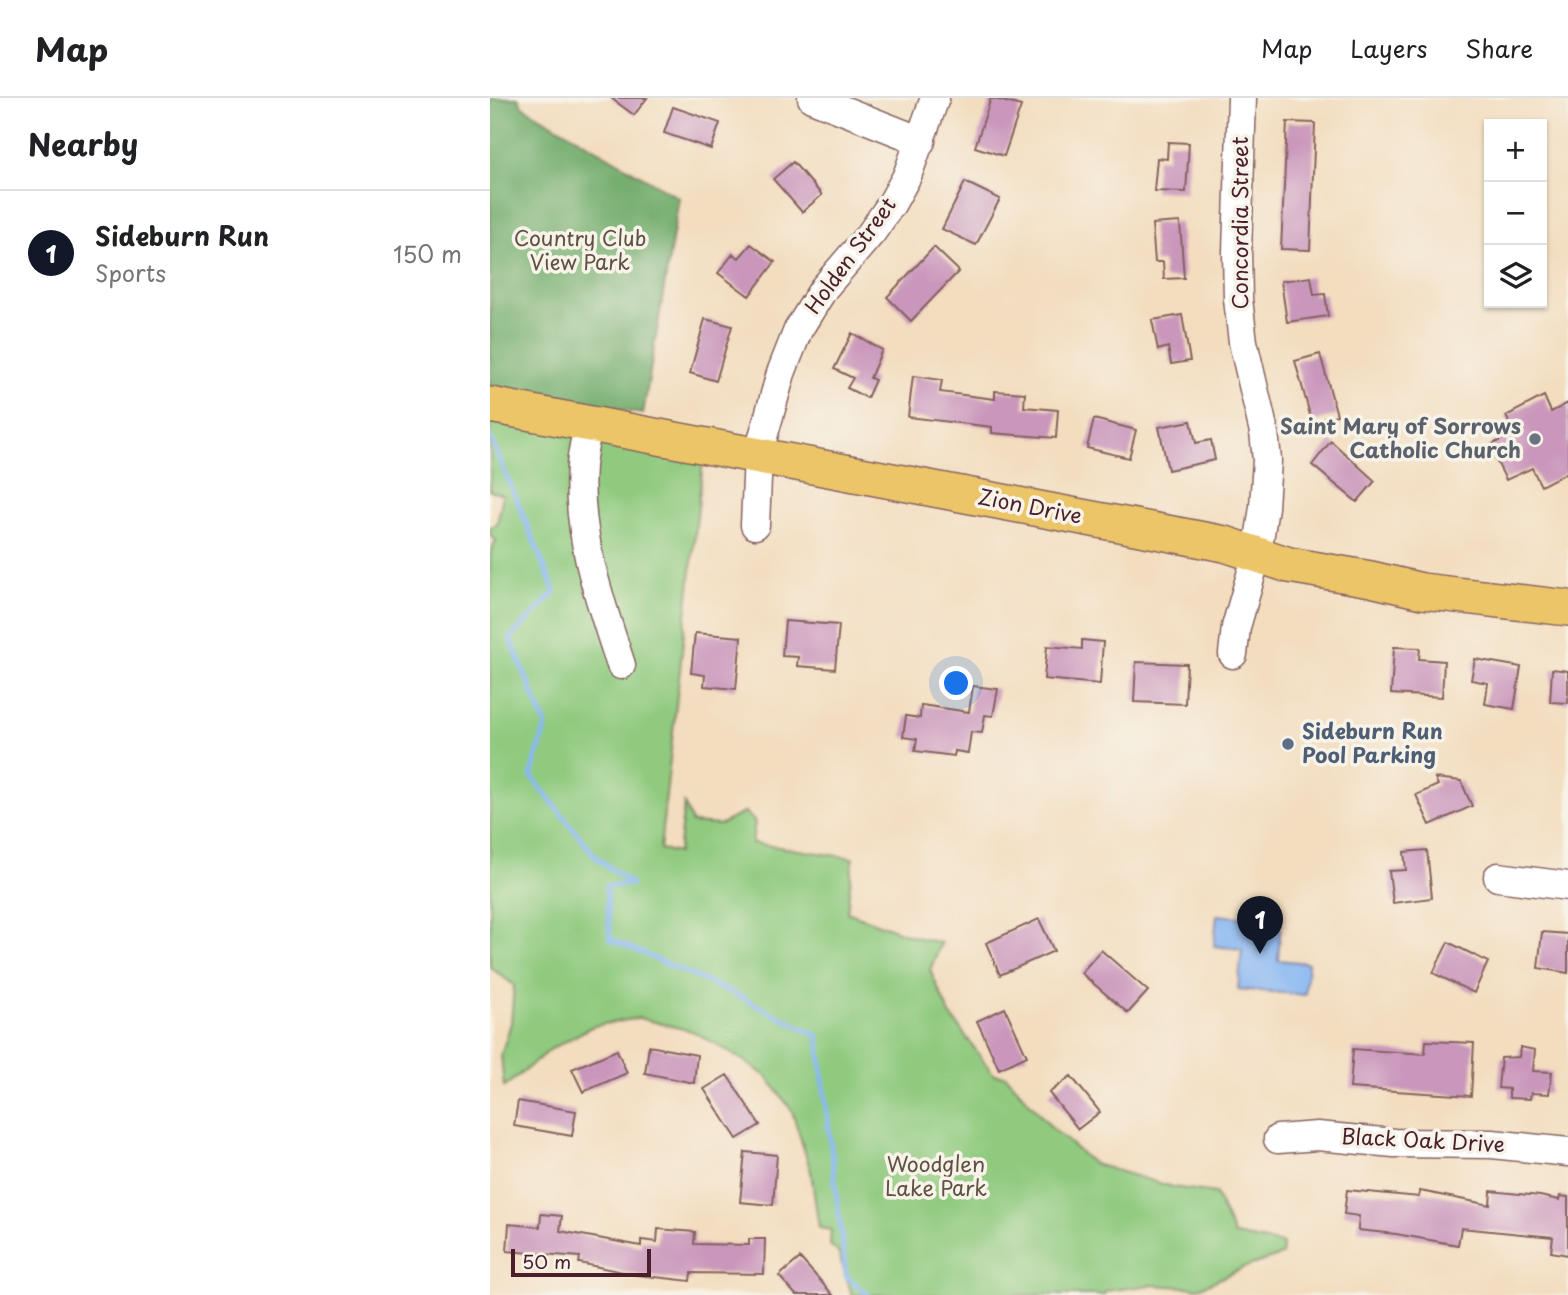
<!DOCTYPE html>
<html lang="en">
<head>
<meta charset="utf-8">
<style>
  body { margin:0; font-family:"Playpen Sans",sans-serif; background:#f2f2f2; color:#202124 }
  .controls { position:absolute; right:21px; top:21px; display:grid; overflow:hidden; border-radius:0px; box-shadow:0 2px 5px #0004 }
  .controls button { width:63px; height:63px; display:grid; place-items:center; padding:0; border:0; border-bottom:2px solid #e0e0e0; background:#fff; color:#202124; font:35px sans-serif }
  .scale { position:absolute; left:21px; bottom:18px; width:140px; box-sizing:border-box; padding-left:7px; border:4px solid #4a1f2b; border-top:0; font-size:19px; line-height:24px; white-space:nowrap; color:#4a1f2b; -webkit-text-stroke:5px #f7f3e8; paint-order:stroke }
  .you { position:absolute; left:467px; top:586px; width:24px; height:24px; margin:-18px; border:5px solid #fff; border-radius:50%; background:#1a73e8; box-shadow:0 0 0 10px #1a73e833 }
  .badge { display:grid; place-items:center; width:46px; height:46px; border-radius:50%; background:#111827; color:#fff; font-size:23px; font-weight:700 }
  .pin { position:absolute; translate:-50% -58px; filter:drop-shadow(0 2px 4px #0008) }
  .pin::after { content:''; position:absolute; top:37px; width:24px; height:21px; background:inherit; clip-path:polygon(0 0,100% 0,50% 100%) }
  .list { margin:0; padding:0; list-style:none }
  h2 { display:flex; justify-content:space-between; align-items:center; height:91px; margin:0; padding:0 28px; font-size:30px }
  h2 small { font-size:23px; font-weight:400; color:#757577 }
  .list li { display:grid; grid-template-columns:46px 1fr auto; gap:21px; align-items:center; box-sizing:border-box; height:126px; padding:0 28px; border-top:2px solid #e0e0e0 }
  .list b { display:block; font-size:26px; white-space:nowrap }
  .list p { margin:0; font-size:23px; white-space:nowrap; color:#757577 }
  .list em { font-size:23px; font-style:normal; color:#757577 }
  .icon { flex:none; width:38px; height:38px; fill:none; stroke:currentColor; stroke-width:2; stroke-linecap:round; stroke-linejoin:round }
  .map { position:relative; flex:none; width:1078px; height:1197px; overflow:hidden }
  header { display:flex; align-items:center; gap:42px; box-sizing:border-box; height:98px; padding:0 35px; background:#fff; border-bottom:2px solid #e0e0e0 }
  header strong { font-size:33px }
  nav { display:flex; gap:38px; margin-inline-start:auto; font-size:24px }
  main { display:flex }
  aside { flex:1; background:#fff }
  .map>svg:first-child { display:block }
  .green { fill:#90ca7f; stroke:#6d7455; stroke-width:2 }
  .forest { fill:#74ae6e; stroke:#5f664c; stroke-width:2 }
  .water { fill:#88b7f3; stroke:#696b8f; stroke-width:2 }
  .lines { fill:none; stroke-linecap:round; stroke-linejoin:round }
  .stream { stroke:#88b7f3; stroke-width:5 }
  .building { fill:#ca97bc }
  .minor-casing { stroke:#85625f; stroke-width:31 }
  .major-casing { stroke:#85625f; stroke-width:38 }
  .minor { stroke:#fff; stroke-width:28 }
  .major { stroke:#ecc569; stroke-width:35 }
  .worship-dot { fill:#6b7280; stroke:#f7f3e8; stroke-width:2.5 }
  .service-dot { fill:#5c6f8a; stroke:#f7f3e8; stroke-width:2.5 }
  .labels { text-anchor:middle; stroke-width:7; stroke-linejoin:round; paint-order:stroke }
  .street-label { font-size:21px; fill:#4a1f2b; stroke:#f7f3e8 }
  .park-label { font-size:21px; fill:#5f5244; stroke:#f7f3e8 }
  .worship-label { font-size:21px; font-weight:bold; fill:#5b616d; stroke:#f7f3e8; text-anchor:end }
  .service-label { font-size:21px; font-weight:bold; fill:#4e5e75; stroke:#f7f3e8; text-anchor:start }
</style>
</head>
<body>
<header>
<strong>Map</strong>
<nav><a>Map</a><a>Layers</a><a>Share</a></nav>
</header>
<main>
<aside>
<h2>Nearby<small></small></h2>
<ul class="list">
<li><span class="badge">1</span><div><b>Sideburn Run</b><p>Sports</p></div><em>150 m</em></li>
</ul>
</aside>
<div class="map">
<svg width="1078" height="1197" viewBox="0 0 1078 1197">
  <rect width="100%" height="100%" fill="#f7f3e8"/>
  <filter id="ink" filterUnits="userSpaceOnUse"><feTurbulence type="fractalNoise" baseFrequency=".0143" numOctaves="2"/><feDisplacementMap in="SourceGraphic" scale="14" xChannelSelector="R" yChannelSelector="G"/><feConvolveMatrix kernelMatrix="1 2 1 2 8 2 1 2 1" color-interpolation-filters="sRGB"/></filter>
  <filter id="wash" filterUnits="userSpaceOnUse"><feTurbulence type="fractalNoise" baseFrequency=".00686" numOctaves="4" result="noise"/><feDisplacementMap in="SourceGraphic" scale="28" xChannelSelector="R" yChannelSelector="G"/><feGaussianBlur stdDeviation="1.57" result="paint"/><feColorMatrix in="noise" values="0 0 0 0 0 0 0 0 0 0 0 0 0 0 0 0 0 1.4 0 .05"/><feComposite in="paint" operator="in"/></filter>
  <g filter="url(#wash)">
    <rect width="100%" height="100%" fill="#f3ddbf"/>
    <!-- green -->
    <path class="green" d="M0 322 214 355 170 751 188 755 194 706 202 725 230 727 255 714 265 724 262 745 363 760 357 814 421 838 451 845 440 872 459 915 503 976 516 978 562 1030 604 1066 683 1089 725 1095 744 1137 793 1146 792 1157 755 1169 709 1190 662 1187 616 1193 614 1197H362L348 1154 340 1147 341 1132 329 1130 321 1074 302 1013 277 979 253 962 202 933 149 920 103 928 61 951 14 989 11 957 21 925 24 887 0 869V456L6 442 0 438V429L7 427 13 397 0 393Z"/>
    <!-- forest -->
    <path class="forest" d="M0 0H29L32 8 189 100 153 316 0 289Z"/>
    <!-- water -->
    <path class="water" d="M727 817 791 823 788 862 818 865 815 897 748 891 752 851 724 848Z"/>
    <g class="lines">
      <!-- stream -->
      <path class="stream" d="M0 338 65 494 20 540 56 628 41 678 106 759 141 786 116 788 120 841 247 897 328 938 356 1178 378 1197"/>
    </g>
    <g id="blocks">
      <!-- building -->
      <path class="building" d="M121 0H157L144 17Z
        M501 0 531 8 514 58 485 49Z
        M183 9 230 25 221 51 174 35Z
        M797 24 825 25 820 152 791 151Z
        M678 44 699 45 696 94 664 93 667 60 677 61Z
        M303 64 332 97 312 114 283 81Z
        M475 84 510 101 486 147 452 131Z
        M690 124 694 180 674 181 673 164H665L662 126Z
        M261 146 285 164 259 198 228 175 243 156 249 160Z
        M444 149 469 173 421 223 397 199Z
        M821 179 824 197 835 196 838 218 797 224 791 183Z
        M692 217 700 263 681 266 678 249 668 252 662 222Z
        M215 221 242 228 226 283 200 275Z
        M362 235 392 252 380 280 385 282 377 300 357 290 363 280 344 271Z
        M830 256 847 317 822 324 805 263Z
        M423 278 452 282 450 294 505 301V293L535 295 534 309 568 312 566 340 502 335V329L418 319Z
        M1054 298 1061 314 1078 305V374L1051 388 1042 370 1016 382 999 348 1024 335 1016 318Z
        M604 321 646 332 639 360 597 350Z
        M701 323 706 345 721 342 725 362 678 372 669 329Z
        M841 343 885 383 867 404 822 367Z
        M295 523 349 527 345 571 307 568 308 559 292 558Z
        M205 535 251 539 246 591 214 588 215 577 201 575Z
        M592 542 613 544 610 586 554 581 557 548 592 551Z
        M904 549 930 550 929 561 954 563 952 599 901 596Z
        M985 561 1031 569 1024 611 995 606 998 585 981 582Z
        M646 564 697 566 695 606 644 604Z
        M1062 571 1078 573V605L1060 604Z
        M483 588 508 591 503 618 495 617 492 635 481 634 478 655 465 653 464 658 425 653 427 641 413 639 416 618 430 620 431 607 479 614Z
        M945 680 971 683 982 708 940 727 926 697 948 687Z
        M937 752 942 800 903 805 899 773 916 772 914 754Z
        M549 821 564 853 510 877 496 845Z
        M1052 834 1078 836V875L1048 870Z
        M958 844 998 864 984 895 943 875Z
        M611 852 658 893 638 915 591 875Z
        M515 910 537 958 509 971 487 923Z
        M936 943 984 945 981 998 860 990 863 951 935 956Z
        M159 948 207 957 204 985 155 975Z
        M1030 949 1045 952 1043 973 1062 974 1059 996 1041 995 1040 1001 1019 1000V991L1008 990 1011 960 1029 959Z
        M127 952 137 975 93 994 82 971Z
        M237 977 270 1027 247 1041 214 991Z
        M581 978 610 1014 588 1031 559 995Z
        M28 1003 86 1013 82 1038 24 1028Z
        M255 1054 287 1057 283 1107 250 1104Z
        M857 1092 929 1099 930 1093 1000 1107 1001 1093 1050 1098 1069 1102 1070 1098 1078 1099V1157L1061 1154 1063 1139 971 1130 968 1147 906 1136 868 1132 869 1118 854 1116Z
        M51 1116 72 1118 70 1133 151 1148V1142L167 1144 168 1131 205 1134 204 1146 259 1147V1141H275L274 1176 201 1175 200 1183 147 1177 89 1165 90 1159 17 1153 19 1126 50 1129Z
        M310 1160 343 1197H306L289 1178Z"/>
    </g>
  </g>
  <g filter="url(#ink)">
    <use href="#blocks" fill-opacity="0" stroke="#85625f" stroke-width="2"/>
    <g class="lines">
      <!-- minor casing -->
      <g class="minor-casing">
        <path id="minor" d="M322 0 431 43
          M98 326C96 340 92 354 91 368 86 436 110 503 131 567
          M265 427 268 357 291 275 308 232 334 190 382 134 402 105 417 78 445 0
          M743 556 746 529 767 456 774 409 777 362 774 334 753 244 748 201 747 154 752 0
          M1008 779 1078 788
          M788 1041 827 1038 904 1045 1002 1046 1078 1054"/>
      </g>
      <!-- major casing -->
      <g class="major-casing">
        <path id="major" d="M0 307 735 446 799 467 881 481 932 493 1078 510"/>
      </g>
      <!-- minor -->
      <use href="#minor" class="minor"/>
      <!-- major -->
      <use href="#major" class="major"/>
    </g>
  </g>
  <!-- markers -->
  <circle class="worship-dot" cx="1045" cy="341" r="7"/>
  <circle class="service-dot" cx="798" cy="646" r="7"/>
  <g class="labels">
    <!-- street labels -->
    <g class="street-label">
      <text transform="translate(751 125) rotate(-90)" y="7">Concordia Street</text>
      <text transform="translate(361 158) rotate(-54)" y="7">Holden Street</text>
      <text transform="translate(540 409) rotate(11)" y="7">Zion Drive</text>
      <text transform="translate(933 1043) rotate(3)" y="7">Black Oak Drive</text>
    </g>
    <!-- park labels -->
    <g class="park-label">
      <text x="90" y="148">Country Club<tspan x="90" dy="24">View Park</tspan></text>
      <text x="446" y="1074">Woodglen<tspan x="446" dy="24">Lake Park</tspan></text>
    </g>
    <!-- worship labels -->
    <g class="worship-label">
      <text x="1031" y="336">Saint Mary of Sorrows<tspan x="1031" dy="24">Catholic Church</tspan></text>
    </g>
    <!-- service labels -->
    <g class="service-label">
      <text x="812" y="641">Sideburn Run<tspan x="812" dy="24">Pool Parking</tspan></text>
    </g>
  </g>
</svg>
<div class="controls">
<button>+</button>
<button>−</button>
<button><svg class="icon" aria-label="layers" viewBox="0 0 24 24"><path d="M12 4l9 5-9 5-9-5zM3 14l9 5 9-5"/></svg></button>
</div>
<div class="scale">50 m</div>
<div class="you"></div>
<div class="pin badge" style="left:770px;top:856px">1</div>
</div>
</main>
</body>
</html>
